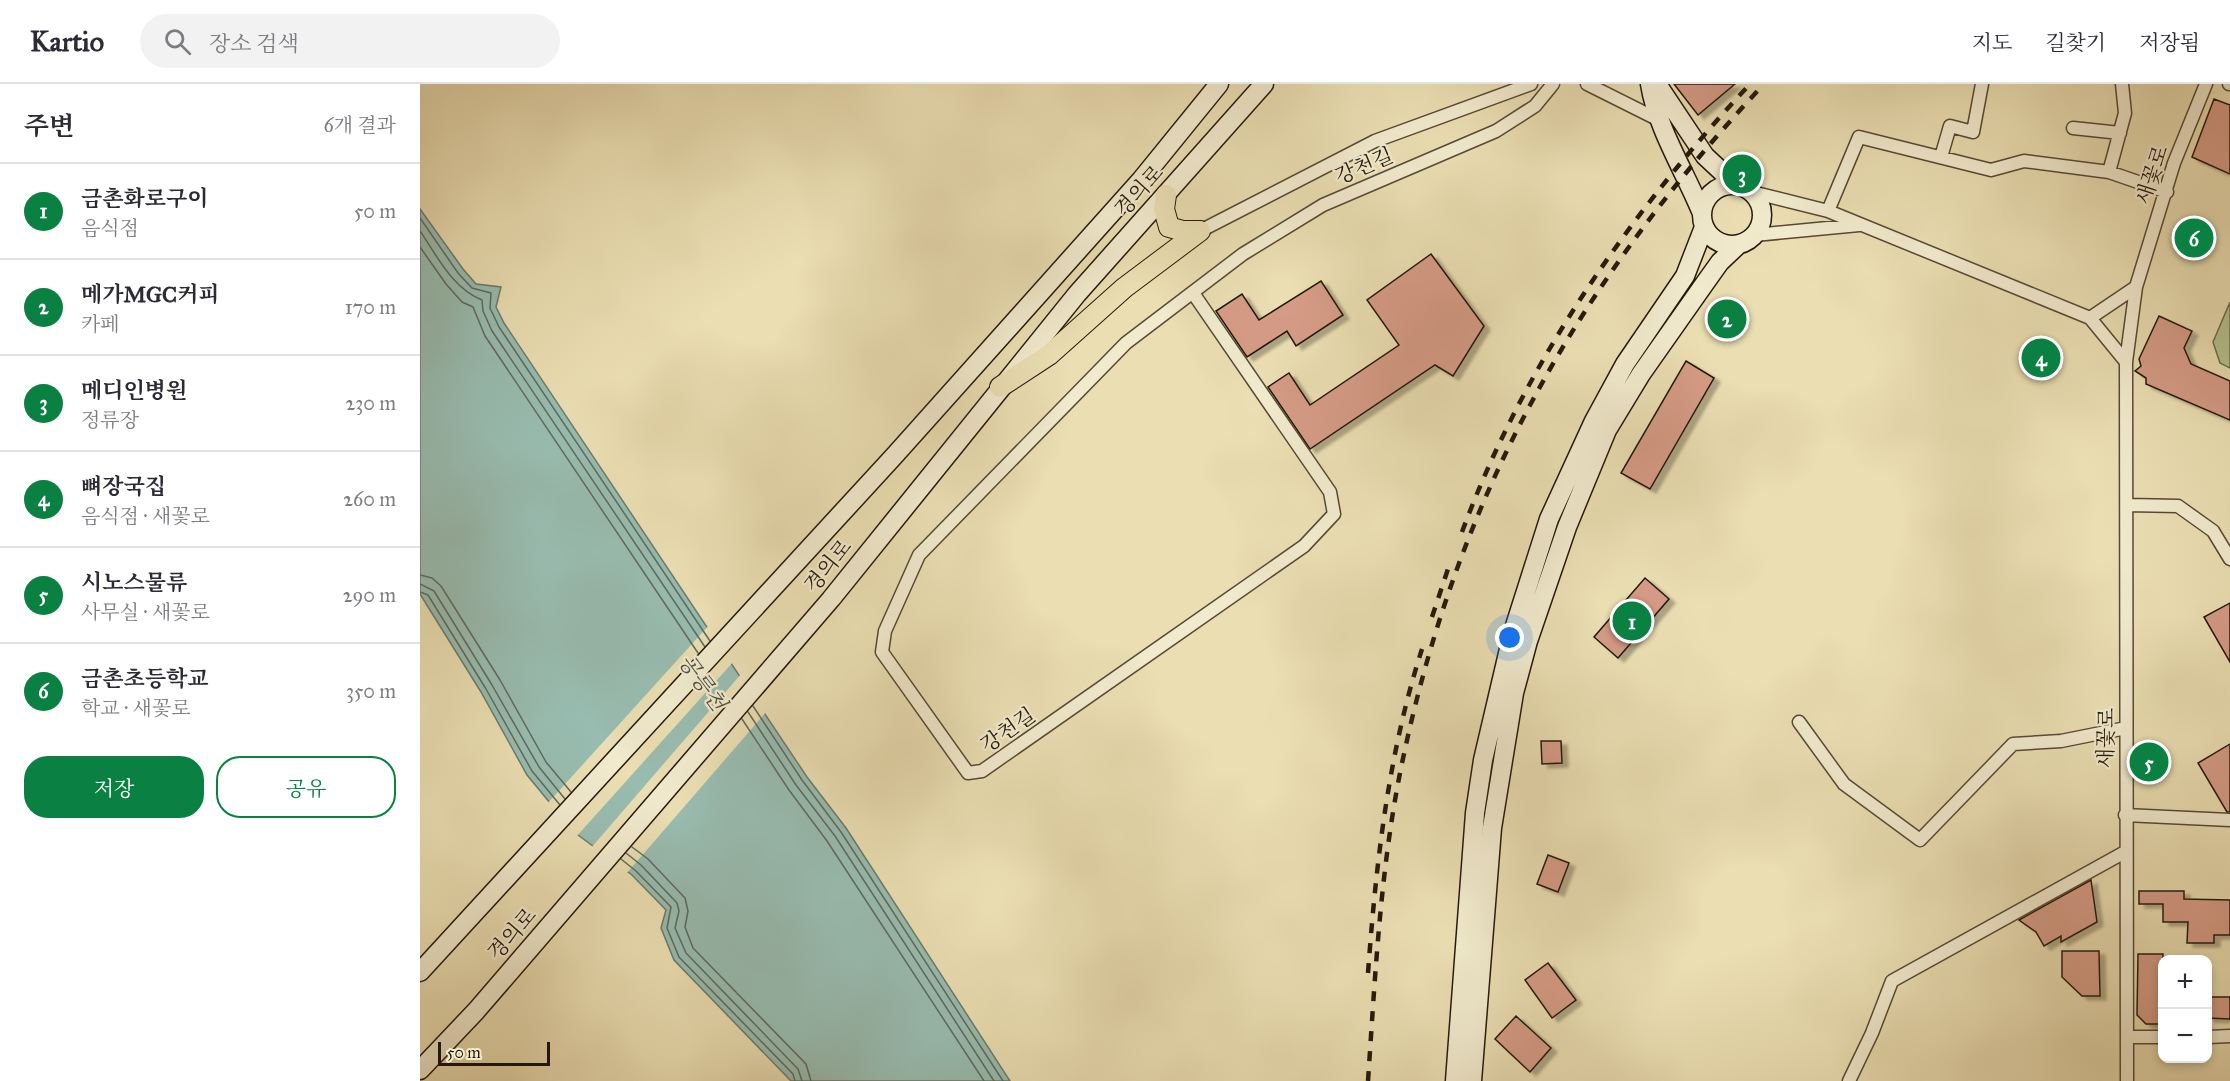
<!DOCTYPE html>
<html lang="ko">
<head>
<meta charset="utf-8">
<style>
  body { margin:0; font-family:"IM FELL Great Primer","Noto Serif KR",serif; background:#f2f2f3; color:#2b2b33 }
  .controls { position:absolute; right:18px; bottom:18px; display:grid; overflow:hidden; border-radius:12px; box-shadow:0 3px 9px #0003 }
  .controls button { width:54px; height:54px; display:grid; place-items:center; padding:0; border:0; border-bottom:2px solid #e1e1e2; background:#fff; color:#2b2b33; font:30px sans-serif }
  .scale { position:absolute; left:18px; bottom:15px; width:112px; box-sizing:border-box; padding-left:6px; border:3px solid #24190b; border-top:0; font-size:16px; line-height:21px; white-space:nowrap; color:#24190b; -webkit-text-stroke:4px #f1eacd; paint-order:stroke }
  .you { position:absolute; left:1090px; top:554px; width:21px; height:21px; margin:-15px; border:4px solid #fff; border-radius:50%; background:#1a73e8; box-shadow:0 0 0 9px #1a73e833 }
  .badge { display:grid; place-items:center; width:39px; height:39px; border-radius:50%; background:#0b8043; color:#fff; font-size:20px; font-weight:700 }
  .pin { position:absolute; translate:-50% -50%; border:3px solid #fff; box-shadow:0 2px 6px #0006 }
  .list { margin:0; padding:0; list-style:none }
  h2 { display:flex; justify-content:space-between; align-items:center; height:78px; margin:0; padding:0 24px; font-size:26px }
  h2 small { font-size:20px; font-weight:400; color:#7c7c81 }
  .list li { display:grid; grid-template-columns:39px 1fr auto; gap:18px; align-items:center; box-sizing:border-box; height:96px; padding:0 24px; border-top:2px solid #e1e1e2 }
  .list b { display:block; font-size:22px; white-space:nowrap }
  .list p { margin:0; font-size:20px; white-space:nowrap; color:#7c7c81 }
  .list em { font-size:20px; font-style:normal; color:#7c7c81 }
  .actions { display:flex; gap:12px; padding:18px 24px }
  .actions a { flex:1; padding:14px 0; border:2px solid #0b8043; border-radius:24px; text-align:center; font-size:21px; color:#0b8043 }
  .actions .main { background:#0b8043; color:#fff }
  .icon { flex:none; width:33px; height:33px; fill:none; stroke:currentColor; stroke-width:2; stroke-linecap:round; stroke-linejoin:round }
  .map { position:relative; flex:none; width:1810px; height:997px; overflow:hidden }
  header { display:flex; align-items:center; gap:36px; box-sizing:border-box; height:84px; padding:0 30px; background:#fff; border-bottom:2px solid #e1e1e2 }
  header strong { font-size:28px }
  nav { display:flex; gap:33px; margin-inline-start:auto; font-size:21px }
  .search { width:420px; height:54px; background:#f2f2f3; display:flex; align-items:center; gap:15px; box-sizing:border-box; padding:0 21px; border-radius:33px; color:#7c7c81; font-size:22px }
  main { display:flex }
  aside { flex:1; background:#fff }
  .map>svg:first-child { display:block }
  .green { fill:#b5c28e; stroke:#6c6e4c; stroke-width:1.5 }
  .water { fill:#98bcb0; stroke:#6a7b6e; stroke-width:1.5 }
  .pier { fill:#eadeb2 }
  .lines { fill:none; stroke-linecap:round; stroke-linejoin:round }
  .shore { stroke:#5e6a5e; stroke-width:1.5 }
  .building { fill:#d59b86; stroke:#24190b; stroke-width:1.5; filter:url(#shadow) }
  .street-casing { stroke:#564a35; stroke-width:15 }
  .secondary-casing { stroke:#24190b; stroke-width:21 }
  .primary-casing { stroke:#24190b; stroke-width:22 }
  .street { stroke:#f1eacd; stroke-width:12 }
  .secondary { stroke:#f1eacd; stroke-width:18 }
  .primary { stroke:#eadeb2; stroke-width:20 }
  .rail { stroke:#24190b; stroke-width:4.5; stroke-dasharray:10 10; stroke-linecap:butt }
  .labels { text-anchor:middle; stroke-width:4.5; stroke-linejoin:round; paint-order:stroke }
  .street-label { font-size:21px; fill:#24190b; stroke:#f1eacd }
  .water-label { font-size:22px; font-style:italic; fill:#4d5245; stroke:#f1eacd }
</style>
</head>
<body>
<header>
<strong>Kartio</strong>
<div class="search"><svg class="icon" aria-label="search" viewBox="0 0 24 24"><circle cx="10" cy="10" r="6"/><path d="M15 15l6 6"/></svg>장소 검색</div>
<nav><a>지도</a><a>길찾기</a><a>저장됨</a></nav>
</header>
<main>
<aside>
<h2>주변<small>6개 결과</small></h2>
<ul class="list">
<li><span class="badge">1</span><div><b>금촌화로구이</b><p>음식점</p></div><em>50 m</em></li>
<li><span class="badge">2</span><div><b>메가MGC커피</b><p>카페</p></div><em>170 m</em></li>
<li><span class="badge">3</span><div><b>메디인병원</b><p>정류장</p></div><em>230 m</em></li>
<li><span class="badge">4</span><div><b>뼈장국집</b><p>음식점 · 새꽃로</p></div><em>260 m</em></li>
<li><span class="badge">5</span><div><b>시노스물류</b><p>사무실 · 새꽃로</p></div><em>290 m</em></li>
<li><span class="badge">6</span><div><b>금촌초등학교</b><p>학교 · 새꽃로</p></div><em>350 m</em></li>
</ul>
<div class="actions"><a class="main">저장</a><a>공유</a></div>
</aside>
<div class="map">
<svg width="1810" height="997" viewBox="0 0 1810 997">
  <defs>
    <filter id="shadow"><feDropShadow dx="6" dy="4" stdDeviation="1.5" flood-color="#0004"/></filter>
  </defs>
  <rect width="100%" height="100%" fill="#eadeb2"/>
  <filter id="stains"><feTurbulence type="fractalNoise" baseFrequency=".00333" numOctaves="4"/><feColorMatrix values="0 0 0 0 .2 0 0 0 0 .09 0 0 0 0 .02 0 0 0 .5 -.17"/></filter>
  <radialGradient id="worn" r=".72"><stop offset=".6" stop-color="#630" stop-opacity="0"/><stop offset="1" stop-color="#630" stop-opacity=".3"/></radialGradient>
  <!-- green -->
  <path class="green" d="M1810 218V284L1800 279 1793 258Z"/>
  <!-- water -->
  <path class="water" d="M0 125 43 185 56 200 81 203 76 223 84 239 387 693 426 744 590 997H371L254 876 241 844 246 826 212 791 154 748 107 691 61 608 0 510Z"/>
  <!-- pier -->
  <path class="pier" d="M290 540 314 577 156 753 127 720Z
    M322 589 347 627 206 790 171 764Z"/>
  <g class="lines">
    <!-- shore -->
    <path class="shore" d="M0 134 38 189 52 204 71 209 70 224 79 243 290 557
      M0 147C17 172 33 205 62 216L63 227 72 247 285 563
      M0 163 26 200 42 218 53 223 65 252 278 569
      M0 491 12 494 21 502 80 596 126 678 151 708
      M0 500 14 507 72 601 119 683 145 715
      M0 508 8 511 66 605 112 687 140 721
      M333 622 382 696 421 748 583 997
      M328 628 376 701 415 752 574 997
      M322 635 369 706 407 757 564 997
      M212 763 228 775 265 814 268 827 265 843 273 864 386 980 391 997
      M206 769 221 781 257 819 259 827 255 844 266 869 378 985 382 997
      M201 775 216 787 251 823 247 844 259 873 373 990 375 997"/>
  </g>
  <!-- building -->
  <path class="building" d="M1254 0H1315L1278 31Z
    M1794 15 1810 21V90L1772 73Z
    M1011 170 1064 242 1033 292 1015 281 890 365 848 303 869 289 890 321 979 261 947 216Z
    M901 197 923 231 876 262 867 247 827 273 796 227 822 210 839 236Z
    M1739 232 1772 247 1764 264 1771 280 1810 297V336L1726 300V294L1715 287 1721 282 1719 275Z
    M1266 277 1294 294 1230 405 1201 389Z
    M1225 494 1249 515 1198 574 1174 553Z
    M1810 519V578L1784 533Z
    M1121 657H1141L1142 679 1122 680Z
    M1810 660V728H1807L1778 679Z
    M1128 771 1149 779 1138 808 1117 800Z
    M1671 796 1677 838 1641 858V852L1624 862 1616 848 1599 836Z
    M1719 807H1764V815L1810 816V851H1794V859H1767L1768 838H1743V820H1719Z
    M1642 867H1679L1680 912H1662L1642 893Z
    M1718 870H1743V940H1726L1717 931Z
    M1128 879 1156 916 1132 934 1105 896Z
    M1788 913H1810V935L1788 934Z
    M1096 932 1131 964 1110 988 1075 955Z"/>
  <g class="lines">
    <!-- street casing -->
    <g class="street-casing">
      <path id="street" d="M1167 0 1241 37
        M1809 0H1810
        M1653 44 1700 49
        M1521 73 1530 42 1553 48 1562 0
        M1689 88 1705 29 1702 0
        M1332 108 1408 127 1670 234 1706 278
        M1408 127 1439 53 1571 86 1604 77 1689 88 1747 108
        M780 147 955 57 1111 0
        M1335 151 1439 141
        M773 209 910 408 914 430 884 462 562 687 548 689 462 568 465 547 499 471 706 259 823 170 903 121 1076 47 1115 22 1133 0
        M1670 234 1716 203
        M1708 421 1758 422 1793 447 1810 475
        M1379 638 1424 700 1500 756 1593 660 1641 657 1706 644
        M1705 731 1810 736
        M1707 953H1742
        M1788 953 1810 952
        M1429 997 1452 949 1472 897 1705 768
        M1707 997 1706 278 1716 203 1754 79 1786 0"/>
    </g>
    <!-- secondary casing -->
    <g class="secondary-casing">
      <path id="secondary" d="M1230 0C1237 44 1264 86 1281 127
        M1237 0 1285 72 1315 100
        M1282 131a30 30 0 1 1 60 0a30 30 0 1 1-60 0Z
        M0 888 475 371 721 96 799 0
        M0 986 56 927 411 515 657 210 844 0
        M1035 997 1055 729 1063 676 1093 548 1129 435 1174 337 1205 280 1265 192 1284 143
        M1052 997 1072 744 1094 609 1108 557 1147 443 1187 346 1221 290 1285 199 1300 178 1318 161"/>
    </g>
    <!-- primary casing -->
    <g class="primary-casing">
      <path id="primary" d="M746 111 744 125 749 143 763 147H780
        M580 303 629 271 704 204 780 147"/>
    </g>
    <!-- street -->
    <use href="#street" class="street"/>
    <!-- secondary -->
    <use href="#secondary" class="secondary"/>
    <!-- primary -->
    <use href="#primary" class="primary"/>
    <!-- rail -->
    <path class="rail" d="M1042 448C1104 280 1209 130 1330 0
      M1012 533 1029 482
      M948 889C956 780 968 670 1002 565
      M948 997C955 895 960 790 980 689 1035 416 1155 202 1344 0"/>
  </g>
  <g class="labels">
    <!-- street labels -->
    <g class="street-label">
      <text transform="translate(944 82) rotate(-23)" y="7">강천길</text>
      <text transform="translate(1732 91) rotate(-72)" y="7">새꽃로</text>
      <text transform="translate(719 107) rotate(-48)" y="7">경의로</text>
      <text transform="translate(408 482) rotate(-51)" y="7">경의로</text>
      <text transform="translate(588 646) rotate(-35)" y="7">강천길</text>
      <text transform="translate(1686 654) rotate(-89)" y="7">새꽃로</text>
      <text transform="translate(92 850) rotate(-49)" y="7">경의로</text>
    </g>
    <!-- water labels -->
    <g class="water-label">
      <text transform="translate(283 598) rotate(54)" y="8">공릉천</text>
    </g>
  </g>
  <rect width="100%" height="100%" filter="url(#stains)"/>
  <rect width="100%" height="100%" fill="url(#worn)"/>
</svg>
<div class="controls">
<button>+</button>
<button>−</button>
</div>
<div class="scale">50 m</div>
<div class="you"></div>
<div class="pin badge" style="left:1212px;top:537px">1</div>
<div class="pin badge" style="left:1307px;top:235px">2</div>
<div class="pin badge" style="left:1322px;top:90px">3</div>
<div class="pin badge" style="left:1621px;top:274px">4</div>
<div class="pin badge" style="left:1729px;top:678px">5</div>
<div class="pin badge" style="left:1774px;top:154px">6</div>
</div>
</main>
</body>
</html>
